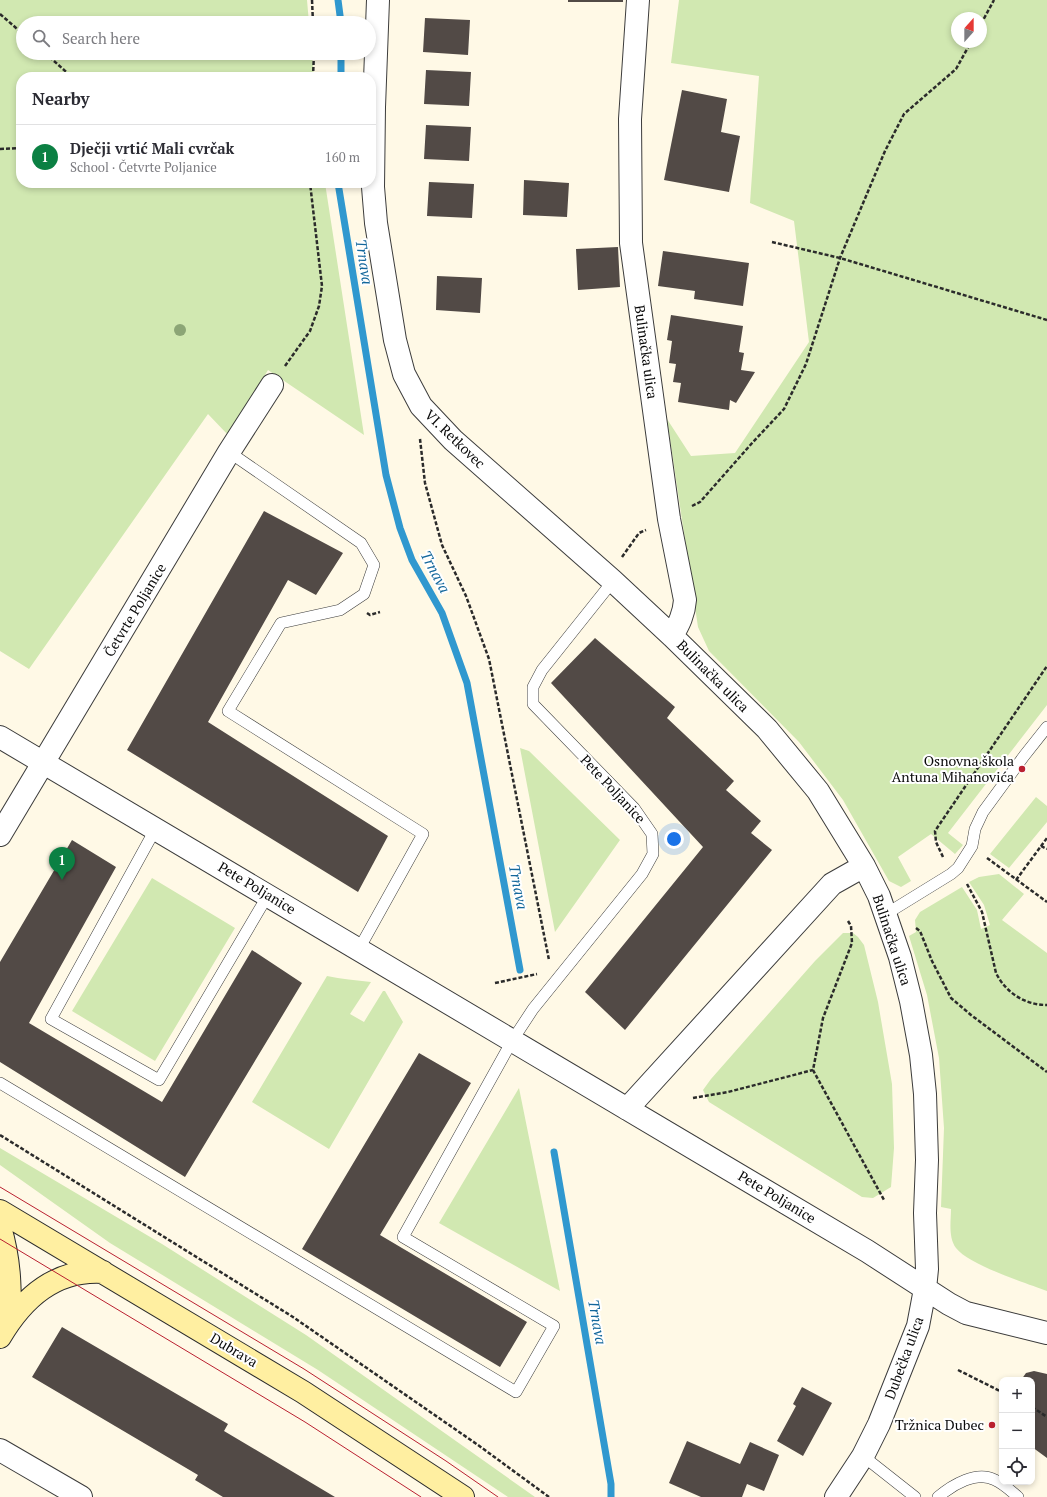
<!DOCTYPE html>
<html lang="en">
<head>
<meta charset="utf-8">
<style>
  body { margin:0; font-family:"PT Serif",serif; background:#f2f2f3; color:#2b2b33 }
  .controls { position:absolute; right:12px; bottom:12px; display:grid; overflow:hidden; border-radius:8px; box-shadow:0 2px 6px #0003 }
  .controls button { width:36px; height:36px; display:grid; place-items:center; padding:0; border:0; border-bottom:1px solid #e1e1e2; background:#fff; color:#2b2b33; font:20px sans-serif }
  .compass { position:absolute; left:951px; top:12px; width:36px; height:36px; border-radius:50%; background:#fff; box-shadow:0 2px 6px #0003; rotate:21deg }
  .you { position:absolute; left:674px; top:839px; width:14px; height:14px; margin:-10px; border:3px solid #fff; border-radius:50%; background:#1a73e8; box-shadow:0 0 0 6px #1a73e833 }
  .badge { display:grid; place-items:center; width:26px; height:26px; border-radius:50%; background:#0b8043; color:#fff; font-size:13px; font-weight:700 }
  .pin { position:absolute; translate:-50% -33px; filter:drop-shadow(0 1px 2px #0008) }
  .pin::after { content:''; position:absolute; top:21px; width:14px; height:12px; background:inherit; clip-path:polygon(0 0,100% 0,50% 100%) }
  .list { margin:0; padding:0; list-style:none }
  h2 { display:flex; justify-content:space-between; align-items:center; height:52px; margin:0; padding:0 16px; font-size:17px }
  h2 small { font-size:13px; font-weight:400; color:#7c7c81 }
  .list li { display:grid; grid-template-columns:26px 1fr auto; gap:12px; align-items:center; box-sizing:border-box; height:64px; padding:0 16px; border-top:1px solid #e1e1e2 }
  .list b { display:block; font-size:15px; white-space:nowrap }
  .list p { margin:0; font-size:13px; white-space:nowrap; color:#7c7c81 }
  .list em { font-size:13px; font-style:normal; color:#7c7c81 }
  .icon { flex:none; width:22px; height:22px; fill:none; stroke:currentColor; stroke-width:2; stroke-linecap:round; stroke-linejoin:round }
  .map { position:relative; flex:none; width:1047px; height:1497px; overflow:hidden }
  .search { position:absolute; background:#fff; box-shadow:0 2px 6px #0003; left:16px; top:16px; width:360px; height:44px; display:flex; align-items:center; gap:10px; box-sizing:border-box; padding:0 14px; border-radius:22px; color:#7c7c81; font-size:15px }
  .panel { position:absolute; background:#fff; box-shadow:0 2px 6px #0003; left:16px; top:72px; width:360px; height:116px; border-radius:16px }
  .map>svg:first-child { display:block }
  .green { fill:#d1e8b1; fill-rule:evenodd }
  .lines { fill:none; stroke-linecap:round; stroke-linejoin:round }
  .stream { stroke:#3098cf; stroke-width:7 }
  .building { fill:#524a46 }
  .lane-casing { stroke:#3c3c3c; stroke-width:12 }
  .street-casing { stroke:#3c3c3c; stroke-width:24 }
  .secondary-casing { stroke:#2b2b2b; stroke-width:24 }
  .path { stroke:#2b2b2b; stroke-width:2.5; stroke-dasharray:4 2; stroke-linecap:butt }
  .lane { stroke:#fff; stroke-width:11 }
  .street { stroke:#fff; stroke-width:22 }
  .secondary { stroke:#ffefa1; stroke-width:22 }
  .tram { stroke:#ba2131; stroke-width:1 }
  .tree { fill:#8ca576 }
  .poi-dot { fill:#ba2131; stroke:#fff; stroke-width:1.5 }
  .labels { text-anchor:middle; stroke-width:4; stroke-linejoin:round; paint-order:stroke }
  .street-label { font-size:14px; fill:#090909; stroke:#fff }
  .poi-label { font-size:14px; fill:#090909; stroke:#fff; text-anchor:end }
  .water-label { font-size:15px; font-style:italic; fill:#13679b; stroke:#fff }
</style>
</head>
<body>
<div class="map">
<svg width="1047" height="1497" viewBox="0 0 1047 1497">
  <rect width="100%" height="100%" fill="#fff9e6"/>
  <!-- green -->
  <path class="green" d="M0 0H307L309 23H23V53H312L314 77H21V183H325L364 435 268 370 228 435 208 414 29 669 0 651Z
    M679 0H1047V705L948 833 963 845 955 854 931 834 898 857 911 881 901 887 889 881 843 800 799 742 709 651 698 627 667 419 691 456 735 453 809 342 794 221 750 203 759 76 671 63ZM957 18H981V42H957Z
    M520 748 529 751 620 840 555 932Z
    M1036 797 1047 806V822L1009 868 990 854Z
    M999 874 1024 894 1002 920 1047 953V1291C1026 1283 969 1265 956 1248 948 1237 951 1221 951 1209L941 1207 944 1128 939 1058 927 995 909 936 916 932 915 920 920 912 962 887 977 910 981 929 990 925 984 905 969 882 979 877Z
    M152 878 235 928 155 1061 72 1011Z
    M843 933H853L858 937 864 945 878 1002 892 1084 894 1148 891 1187 873 1198 862 1197 709 1102 703 1090 711 1079 815 961Z
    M327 976C341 979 356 980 371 982L350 1014 364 1022 383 991H385L403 1022 329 1149 252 1102Z
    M519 1088 560 1291 439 1223Z
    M0 1148 162 1244 306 1335 535 1497H508L318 1370 110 1243 0 1165Z"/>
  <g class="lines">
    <!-- stream -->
    <path class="stream" d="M338 0 341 23
      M341 77V53
      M338 183 386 475 400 528 412 560 442 613 467 683 520 970
      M554 1152 611 1484V1497"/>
  </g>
  <!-- building -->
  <path class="building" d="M568 0H623V2H568Z
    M425 18 470 20 468 55 423 52Z
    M426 70 471 72 469 106 424 104Z
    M682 90 727 99 721 132 740 136 729 192 664 180Z
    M426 125 471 127 469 161 424 159Z
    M524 180 569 183 567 217 523 215Z
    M429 182 474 184 472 218 427 216Z
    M618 247 620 287 578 290 576 249Z
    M663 251 749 263 743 306 694 299 695 291 658 286Z
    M437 276 482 278 480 313 436 310Z
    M671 315 743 326 739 352 744 353 741 370 755 372 736 403 730 400 729 410 678 402 681 383 673 382 676 364 669 363 672 341 667 340Z
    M264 511 343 553 316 595 288 580 208 722 388 836 358 892 127 750Z
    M595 638 675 707 667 718 734 781 726 790 761 821 751 833 772 850 625 1030 585 992 703 847 551 683Z
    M72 840 116 867 29 1023 162 1102 252 950 302 983 185 1177 0 1062V962Z
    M419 1053 471 1083 380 1235 527 1322 500 1367 302 1249Z
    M62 1327 228 1424 224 1431 335 1497H223L195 1480 198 1475 32 1377Z
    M1034 1371 1047 1374V1458L1032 1447V1380H1021L1026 1373Z
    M802 1387 832 1403 803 1456 777 1441 796 1406 793 1404Z
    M687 1441 740 1464 750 1442 779 1455 764 1491 747 1484 742 1497H701L669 1483Z"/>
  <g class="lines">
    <!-- lane casing -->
    <g class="lane-casing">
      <path id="lane" d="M229 452 361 543 374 565 364 594 340 610 281 623 228 711 423 834 359 949
        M156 828 51 1019 159 1080 268 895
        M886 914 951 874 958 868 972 846 975 829 983 812 1024 756 1047 727
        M0 1083 516 1392 554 1326 403 1237 512 1041 533 1009 642 874 653 854 652 834 634 808 533 704V687L542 670 613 581
        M863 1456 915 1497
        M938 1497C952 1485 977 1470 995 1480 1004 1484 1011 1491 1018 1497"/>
    </g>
    <!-- street casing -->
    <g class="street-casing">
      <path id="street" d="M378 0 374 107 373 187 376 223 395 340 404 374 421 406 453 440 613 581 672 636 767 729 818 791 864 866 879 896 900 957 911 1001 921 1055 925 1094 927 1160 925 1213 927 1269 925 1289 918 1326 879 1424 863 1456 836 1497
        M638 0 630 119 631 243 669 519 685 600C684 614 679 624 672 636
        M0 737 867 1251 949 1304 966 1313 1047 1333
        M0 835 229 452 272 385
        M627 1109 832 884 864 866
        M0 1450 81 1497"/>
    </g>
    <!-- secondary casing -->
    <g class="secondary-casing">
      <path id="secondary" d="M0 1211 303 1392 463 1497
        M0 1227C10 1261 10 1286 10 1320
        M0 1337C23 1298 55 1269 103 1272"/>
    </g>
    <!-- path -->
    <path class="path" d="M312 0 313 23
      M0 14 23 34
      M981 24 994 0
      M45 53 72 77
      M313 77 314 53
      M0 149 21 148
      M772 242 840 258 1047 320
      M285 366 310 331 319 306 322 286 310 183
      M420 439 425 483 442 545 466 596 489 659 549 960
      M692 506 700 502 753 442 784 409 806 364 840 258 885 151 904 114 956 69 971 42
      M622 557 639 533 646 530
      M367 613 370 615 380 612
      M1041 846 1047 849
      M943 857 936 842 935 831 1047 666
      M987 858 1047 902
      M1016 880 1047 838
      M967 884 982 912 996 973C1006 993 1025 1005 1047 1005
      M848 921 851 926 852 943 823 1018 813 1070 884 1200
      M916 928 920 931 932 961 951 998 971 1015 1047 1072
      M495 983 537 974
      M693 1098 728 1092 813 1070
      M0 1135 293 1317 478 1445 549 1497
      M958 1370 1002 1392
      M1032 1407 1047 1417"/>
    <!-- lane -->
    <use href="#lane" class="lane"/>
    <!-- street -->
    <use href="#street" class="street"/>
    <!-- secondary -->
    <use href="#secondary" class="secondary"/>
    <!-- tram -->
    <path class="tram" d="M0 1187 304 1369 446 1461 498 1497
      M0 1239 305 1422 421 1497"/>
  </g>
  <!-- trees -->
  <circle class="tree" cx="180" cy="330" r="6"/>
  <!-- markers -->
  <g class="poi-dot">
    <circle cx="1022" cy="769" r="4"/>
    <circle cx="992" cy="1425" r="4"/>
  </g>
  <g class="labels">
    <!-- street labels -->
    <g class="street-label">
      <text transform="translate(646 352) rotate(82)" y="5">Bulinačka ulica</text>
      <text transform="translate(455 439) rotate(44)" y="5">VI. Retkovec</text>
      <text transform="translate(135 610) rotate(-59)" y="5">Četvrte Poljanice</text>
      <text transform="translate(713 676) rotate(45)" y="5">Bulinačka ulica</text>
      <text transform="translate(613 789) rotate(47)" y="5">Pete Poljanice</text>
      <text transform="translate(257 888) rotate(31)" y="5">Pete Poljanice</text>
      <text transform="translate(892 940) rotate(72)" y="5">Bulinačka ulica</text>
      <text transform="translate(777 1197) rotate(31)" y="5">Pete Poljanice</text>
      <text transform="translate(234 1350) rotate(31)" y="5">Dubrava</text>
      <text transform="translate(904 1358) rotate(-70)" y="5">Dubečka ulica</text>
    </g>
    <!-- poi labels -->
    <g class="poi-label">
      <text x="1014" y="766">Osnovna škola<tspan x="1014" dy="16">Antuna Mihanovića</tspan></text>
      <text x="984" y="1430">Tržnica Dubec</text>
    </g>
    <!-- water labels -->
    <g class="water-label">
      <text transform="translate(364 262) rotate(81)" y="5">Trnava</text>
      <text transform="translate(435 572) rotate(62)" y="5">Trnava</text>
      <text transform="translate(518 887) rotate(79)" y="5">Trnava</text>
      <text transform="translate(597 1322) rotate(80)" y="5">Trnava</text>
    </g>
  </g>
</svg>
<div class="controls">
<button>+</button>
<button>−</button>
<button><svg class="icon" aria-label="locate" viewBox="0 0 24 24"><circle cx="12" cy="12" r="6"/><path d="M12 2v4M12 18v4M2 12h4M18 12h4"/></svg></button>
</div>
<svg class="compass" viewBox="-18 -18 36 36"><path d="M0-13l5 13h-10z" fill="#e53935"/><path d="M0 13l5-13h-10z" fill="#7c7c81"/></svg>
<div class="you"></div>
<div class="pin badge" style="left:62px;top:880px">1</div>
<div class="search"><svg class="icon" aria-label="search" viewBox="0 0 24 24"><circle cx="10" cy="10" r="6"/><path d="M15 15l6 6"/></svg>Search here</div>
<section class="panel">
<h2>Nearby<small></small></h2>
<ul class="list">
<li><span class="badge">1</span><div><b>Dječji vrtić Mali cvrčak</b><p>School · Četvrte Poljanice</p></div><em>160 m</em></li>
</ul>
</section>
</div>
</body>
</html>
